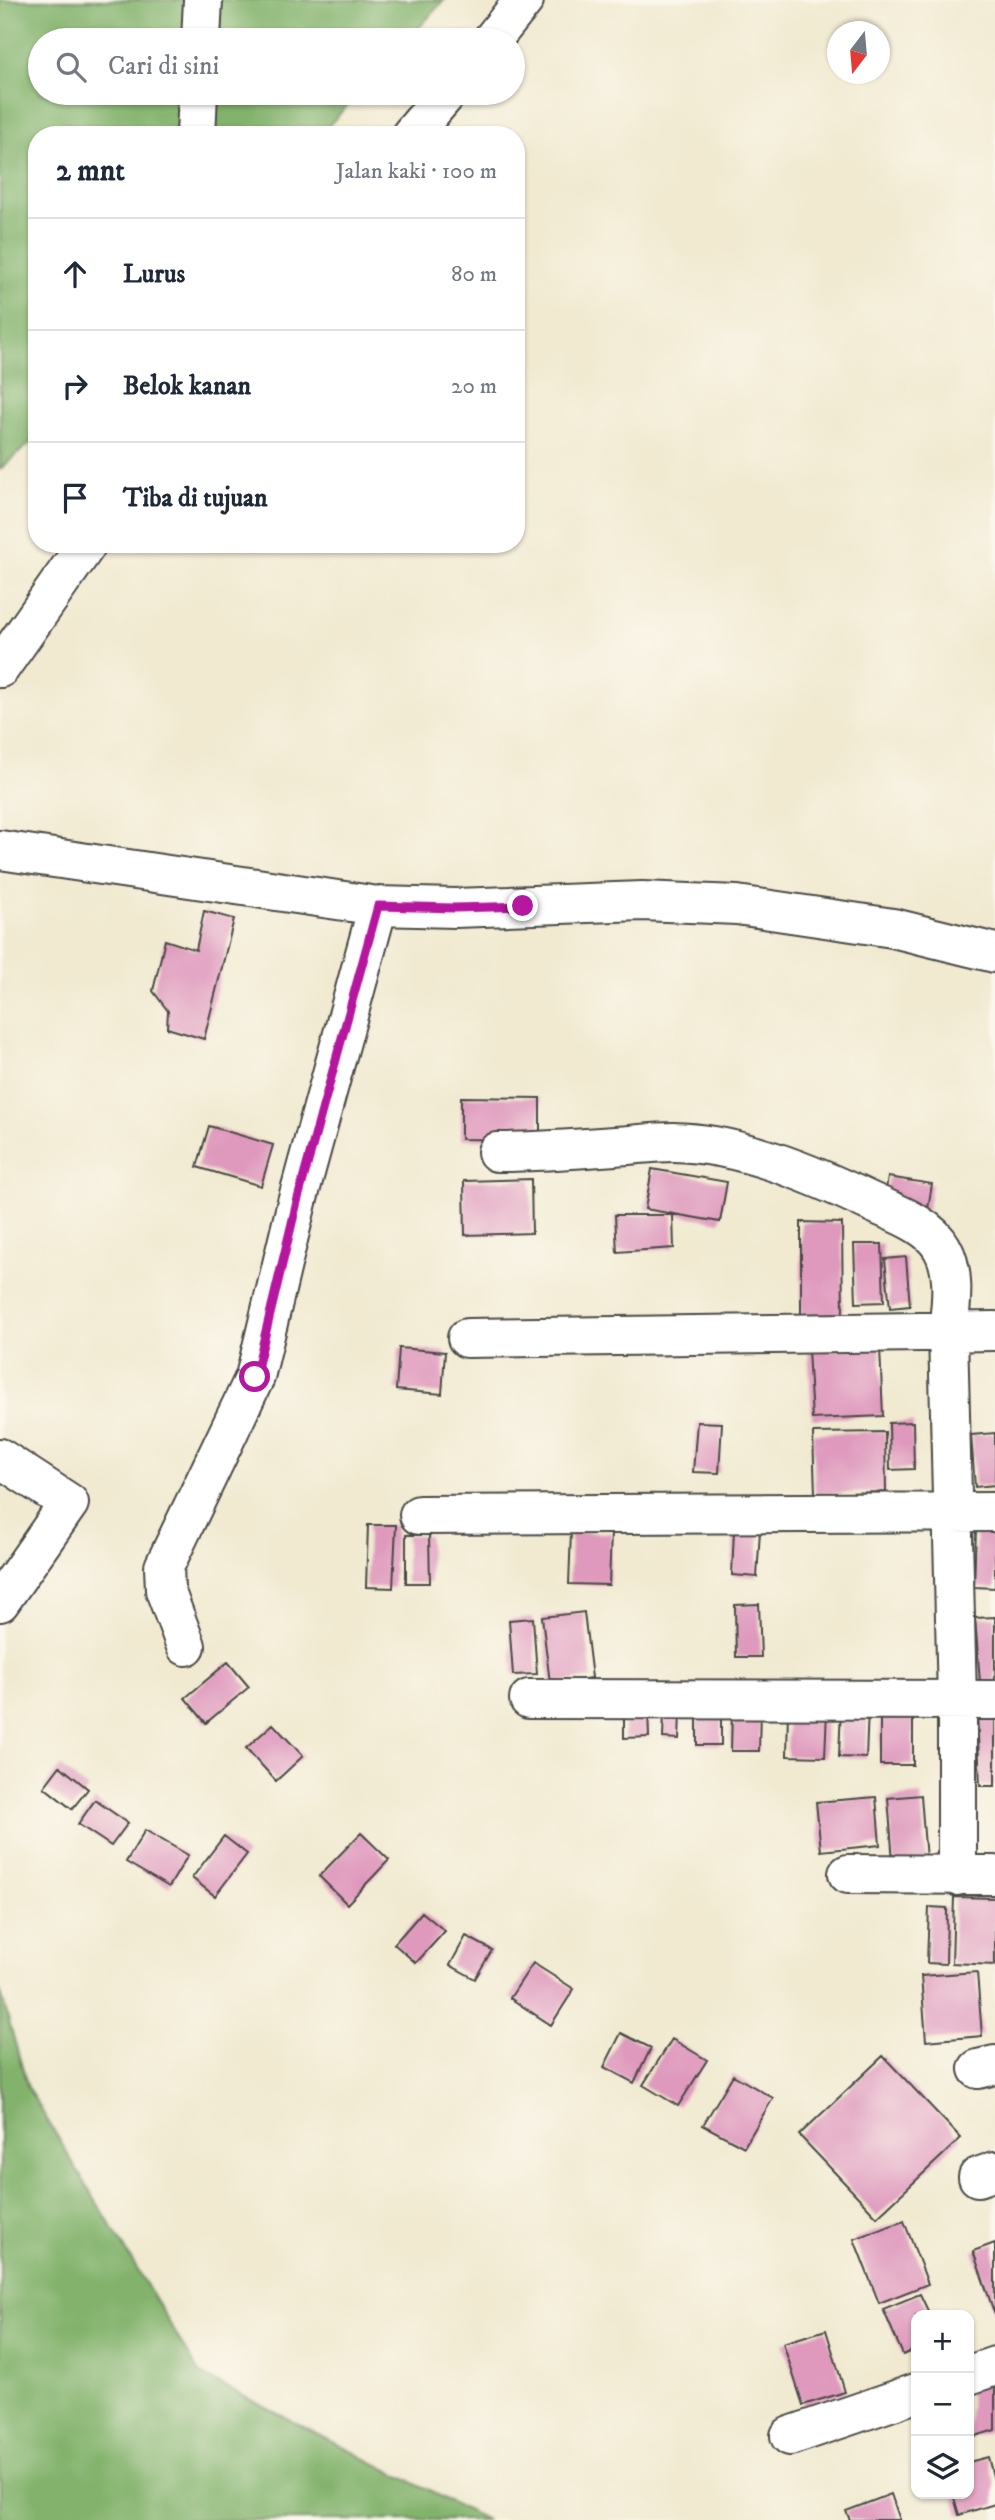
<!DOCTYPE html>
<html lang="id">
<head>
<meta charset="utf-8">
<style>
  body { margin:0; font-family:"IM FELL DW Pica",serif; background:#f6f6f7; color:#1f2937 }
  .controls { position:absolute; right:21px; bottom:21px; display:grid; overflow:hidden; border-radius:14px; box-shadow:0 2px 5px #0004 }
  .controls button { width:63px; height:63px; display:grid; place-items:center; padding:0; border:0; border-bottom:2px solid #e0e1e3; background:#fff; color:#1f2937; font:35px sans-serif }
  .compass { position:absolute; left:827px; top:21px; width:63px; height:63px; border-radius:50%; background:#fff; box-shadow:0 2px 5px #0004; rotate:196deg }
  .stop { position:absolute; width:21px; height:21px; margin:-16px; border:5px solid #b5179e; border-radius:50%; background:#fff }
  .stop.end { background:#b5179e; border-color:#fff; box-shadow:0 2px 7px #0008 }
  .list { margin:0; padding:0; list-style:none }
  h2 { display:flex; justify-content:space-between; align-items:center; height:91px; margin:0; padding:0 28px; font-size:30px }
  h2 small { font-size:23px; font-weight:400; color:#747a83 }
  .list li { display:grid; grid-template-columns:46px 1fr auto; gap:21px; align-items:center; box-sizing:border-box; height:112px; padding:0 28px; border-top:2px solid #e0e1e3 }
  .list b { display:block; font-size:26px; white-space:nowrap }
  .list em { font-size:23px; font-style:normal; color:#747a83 }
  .icon { flex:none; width:38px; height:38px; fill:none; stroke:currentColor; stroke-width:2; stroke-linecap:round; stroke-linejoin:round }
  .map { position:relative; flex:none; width:995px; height:2520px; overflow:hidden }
  .search { position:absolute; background:#fff; box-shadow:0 2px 5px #0004; left:28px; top:28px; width:497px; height:77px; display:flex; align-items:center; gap:18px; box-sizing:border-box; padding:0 24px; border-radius:38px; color:#747a83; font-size:26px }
  .panel { position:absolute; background:#fff; box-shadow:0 2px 5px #0004; left:28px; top:126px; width:497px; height:427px; border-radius:28px }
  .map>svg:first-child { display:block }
  .forest { fill:#82b26c; stroke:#566e4c; stroke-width:2 }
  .building { fill:#df99bd }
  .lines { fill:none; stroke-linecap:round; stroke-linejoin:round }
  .minor-casing { stroke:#494844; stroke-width:42 }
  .minor { stroke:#fff; stroke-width:38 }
  .route { stroke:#b5179e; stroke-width:9 }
</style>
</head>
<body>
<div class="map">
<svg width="995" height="2520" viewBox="0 0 995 2520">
  <rect width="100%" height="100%" fill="#fbf7ec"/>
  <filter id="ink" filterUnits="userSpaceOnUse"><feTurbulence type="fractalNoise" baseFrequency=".0143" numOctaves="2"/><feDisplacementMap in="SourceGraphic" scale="14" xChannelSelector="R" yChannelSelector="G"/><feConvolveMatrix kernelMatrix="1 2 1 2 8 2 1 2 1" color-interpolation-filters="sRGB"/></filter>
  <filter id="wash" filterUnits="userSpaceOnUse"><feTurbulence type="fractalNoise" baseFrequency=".00686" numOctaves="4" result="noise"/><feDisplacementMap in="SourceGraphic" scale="28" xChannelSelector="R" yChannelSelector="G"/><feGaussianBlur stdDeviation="1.57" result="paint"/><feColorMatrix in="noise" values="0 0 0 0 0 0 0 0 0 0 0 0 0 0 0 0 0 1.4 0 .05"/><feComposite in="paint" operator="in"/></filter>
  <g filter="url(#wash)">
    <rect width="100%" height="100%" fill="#f1ead1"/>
    <!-- forest -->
    <path class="forest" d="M0 0H444L408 40H40V93H359L320 135H37V437L0 469Z
      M0 1990 28 2088 200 2374 486 2520H0Z"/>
    <g id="blocks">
      <!-- building -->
      <path class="building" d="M204 911 234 919 204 1039 167 1028 168 1011 153 991 165 940 196 950Z
        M461 1097 540 1098V1140L461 1139Z
        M209 1126 273 1145 261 1186 197 1167Z
        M652 1169 727 1182 720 1222 645 1209Z
        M888 1177 932 1184 928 1209 884 1201Z
        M531 1179 532 1233 465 1235 464 1181Z
        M615 1215H673L674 1248 617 1252Z
        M801 1222 842 1223 843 1319 801 1320Z
        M854 1244H882L884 1302 856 1303Z
        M906 1257 910 1306 890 1308 885 1259Z
        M880 1347 883 1416 812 1419 808 1350Z
        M399 1348 445 1352 442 1394 396 1390Z
        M697 1422 722 1423 719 1473 693 1472Z
        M913 1422 914 1469 890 1470 889 1423Z
        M885 1432 886 1492 815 1494 813 1433Z
        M995 1433V1485L975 1487 971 1435Z
        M368 1525H396L393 1588 366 1587Z
        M734 1530 760 1531 757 1577 732 1575Z
        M976 1531H995V1588L974 1587Z
        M571 1532 611 1533 609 1585 569 1584Z
        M406 1535H429L430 1583H406Z
        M759 1604 761 1657H736L735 1605Z
        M584 1612 592 1678 550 1683 542 1617Z
        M995 1617V1681L980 1682 975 1618Z
        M533 1618 537 1674 513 1675 509 1620Z
        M228 1662 249 1687 206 1723 185 1698Z
        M697 1703H721V1745H697Z
        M841 1708 868 1709 866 1758 839 1757Z
        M624 1709H648L649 1737 624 1738Z
        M732 1710H760L759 1751H731Z
        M788 1710 827 1711 825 1757 787 1756Z
        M977 1710H995V1786H980Z
        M664 1712 680 1713 679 1739 663 1738Z
        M880 1712H913V1765H880Z
        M273 1724 303 1756 276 1781 246 1748Z
        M60 1766 88 1789 72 1809 44 1787Z
        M921 1795 926 1860 893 1862 888 1798Z
        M876 1797 880 1845 821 1851 816 1802Z
        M95 1800 128 1823 111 1846 78 1824Z
        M145 1830 188 1855 169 1887 126 1862Z
        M361 1833 389 1860 347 1904 319 1876Z
        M224 1836 247 1854 215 1896 192 1878Z
        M954 1897 995 1898V1965L952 1963Z
        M929 1907 947 1908 946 1964 927 1963Z
        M422 1912 445 1931 416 1963 394 1944Z
        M466 1936 492 1950 475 1979 450 1965Z
        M533 1963 574 1989 551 2025 510 1998Z
        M977 1972 982 2036 926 2041 921 1976Z
        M621 2033 651 2048 634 2083 604 2067Z
        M672 2039 707 2060 678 2106 643 2085Z
        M883 2056 961 2138 877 2217 799 2135Z
        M733 2075 773 2098 744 2147 703 2125Z
        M904 2221 928 2284 879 2303 854 2239Z
        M995 2243V2315L973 2251Z
        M920 2294 930 2315H916V2349L903 2355 883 2309Z
        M826 2330 845 2392 803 2405 783 2343Z
        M991 2378 995 2389V2430L969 2438V2385Z
        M988 2457 995 2484V2504L959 2515 953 2494H969V2462Z
        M891 2494 900 2520H850L846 2511Z"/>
    </g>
  </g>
  <g filter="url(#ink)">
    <use href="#blocks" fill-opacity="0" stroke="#494844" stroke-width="2"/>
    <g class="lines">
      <!-- minor casing -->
      <g class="minor-casing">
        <path id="minor" d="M201 40 203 0
          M492 40 524 0
          M196 135 198 93
          M411 135 447 93
          M0 668 87 544
          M0 850 378 906 455 908 642 901 737 905 893 928 995 953
          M497 1152C537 1152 576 1149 615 1146 634 1145 654 1142 673 1142 739 1143 812 1174 871 1202 894 1213 929 1224 942 1248 956 1272 951 1305 948 1332L957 1700V1876
          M467 1338 995 1331
          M0 1458 69 1503 0 1602
          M419 1515 995 1512
          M186 1646 165 1590 164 1567 255 1377 297 1202 378 906
          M529 1699 995 1700
          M848 1874 995 1875
          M978 2069 995 2065
          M978 2177 995 2171
          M969 2375 995 2366
          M790 2436 916 2393"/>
      </g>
      <!-- minor -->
      <use href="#minor" class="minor"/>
    </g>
  </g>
  <g class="lines" filter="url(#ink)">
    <!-- route -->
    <path class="route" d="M255 1377 297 1202 378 906 455 908 523 906"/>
  </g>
</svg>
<div class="controls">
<button>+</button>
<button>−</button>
<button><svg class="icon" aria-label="layers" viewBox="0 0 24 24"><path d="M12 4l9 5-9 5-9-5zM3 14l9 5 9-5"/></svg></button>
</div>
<svg class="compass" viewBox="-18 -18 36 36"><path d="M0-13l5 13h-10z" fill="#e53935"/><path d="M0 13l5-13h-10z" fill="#747a83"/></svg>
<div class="stop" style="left:255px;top:1377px"></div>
<div class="stop end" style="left:523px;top:906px"></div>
<div class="search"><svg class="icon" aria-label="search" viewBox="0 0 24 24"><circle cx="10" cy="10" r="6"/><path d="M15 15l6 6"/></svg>Cari di sini</div>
<section class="panel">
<h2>2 mnt<small>Jalan kaki · 100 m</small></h2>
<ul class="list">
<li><svg class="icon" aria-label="ahead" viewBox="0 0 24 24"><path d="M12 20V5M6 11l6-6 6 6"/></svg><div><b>Lurus</b></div><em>80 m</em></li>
<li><svg class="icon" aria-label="right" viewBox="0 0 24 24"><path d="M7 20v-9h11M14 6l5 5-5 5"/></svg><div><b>Belok kanan</b></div><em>20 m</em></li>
<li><svg class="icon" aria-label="arrive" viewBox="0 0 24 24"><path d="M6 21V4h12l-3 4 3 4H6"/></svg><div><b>Tiba di tujuan</b></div></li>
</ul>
</section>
</div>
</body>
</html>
